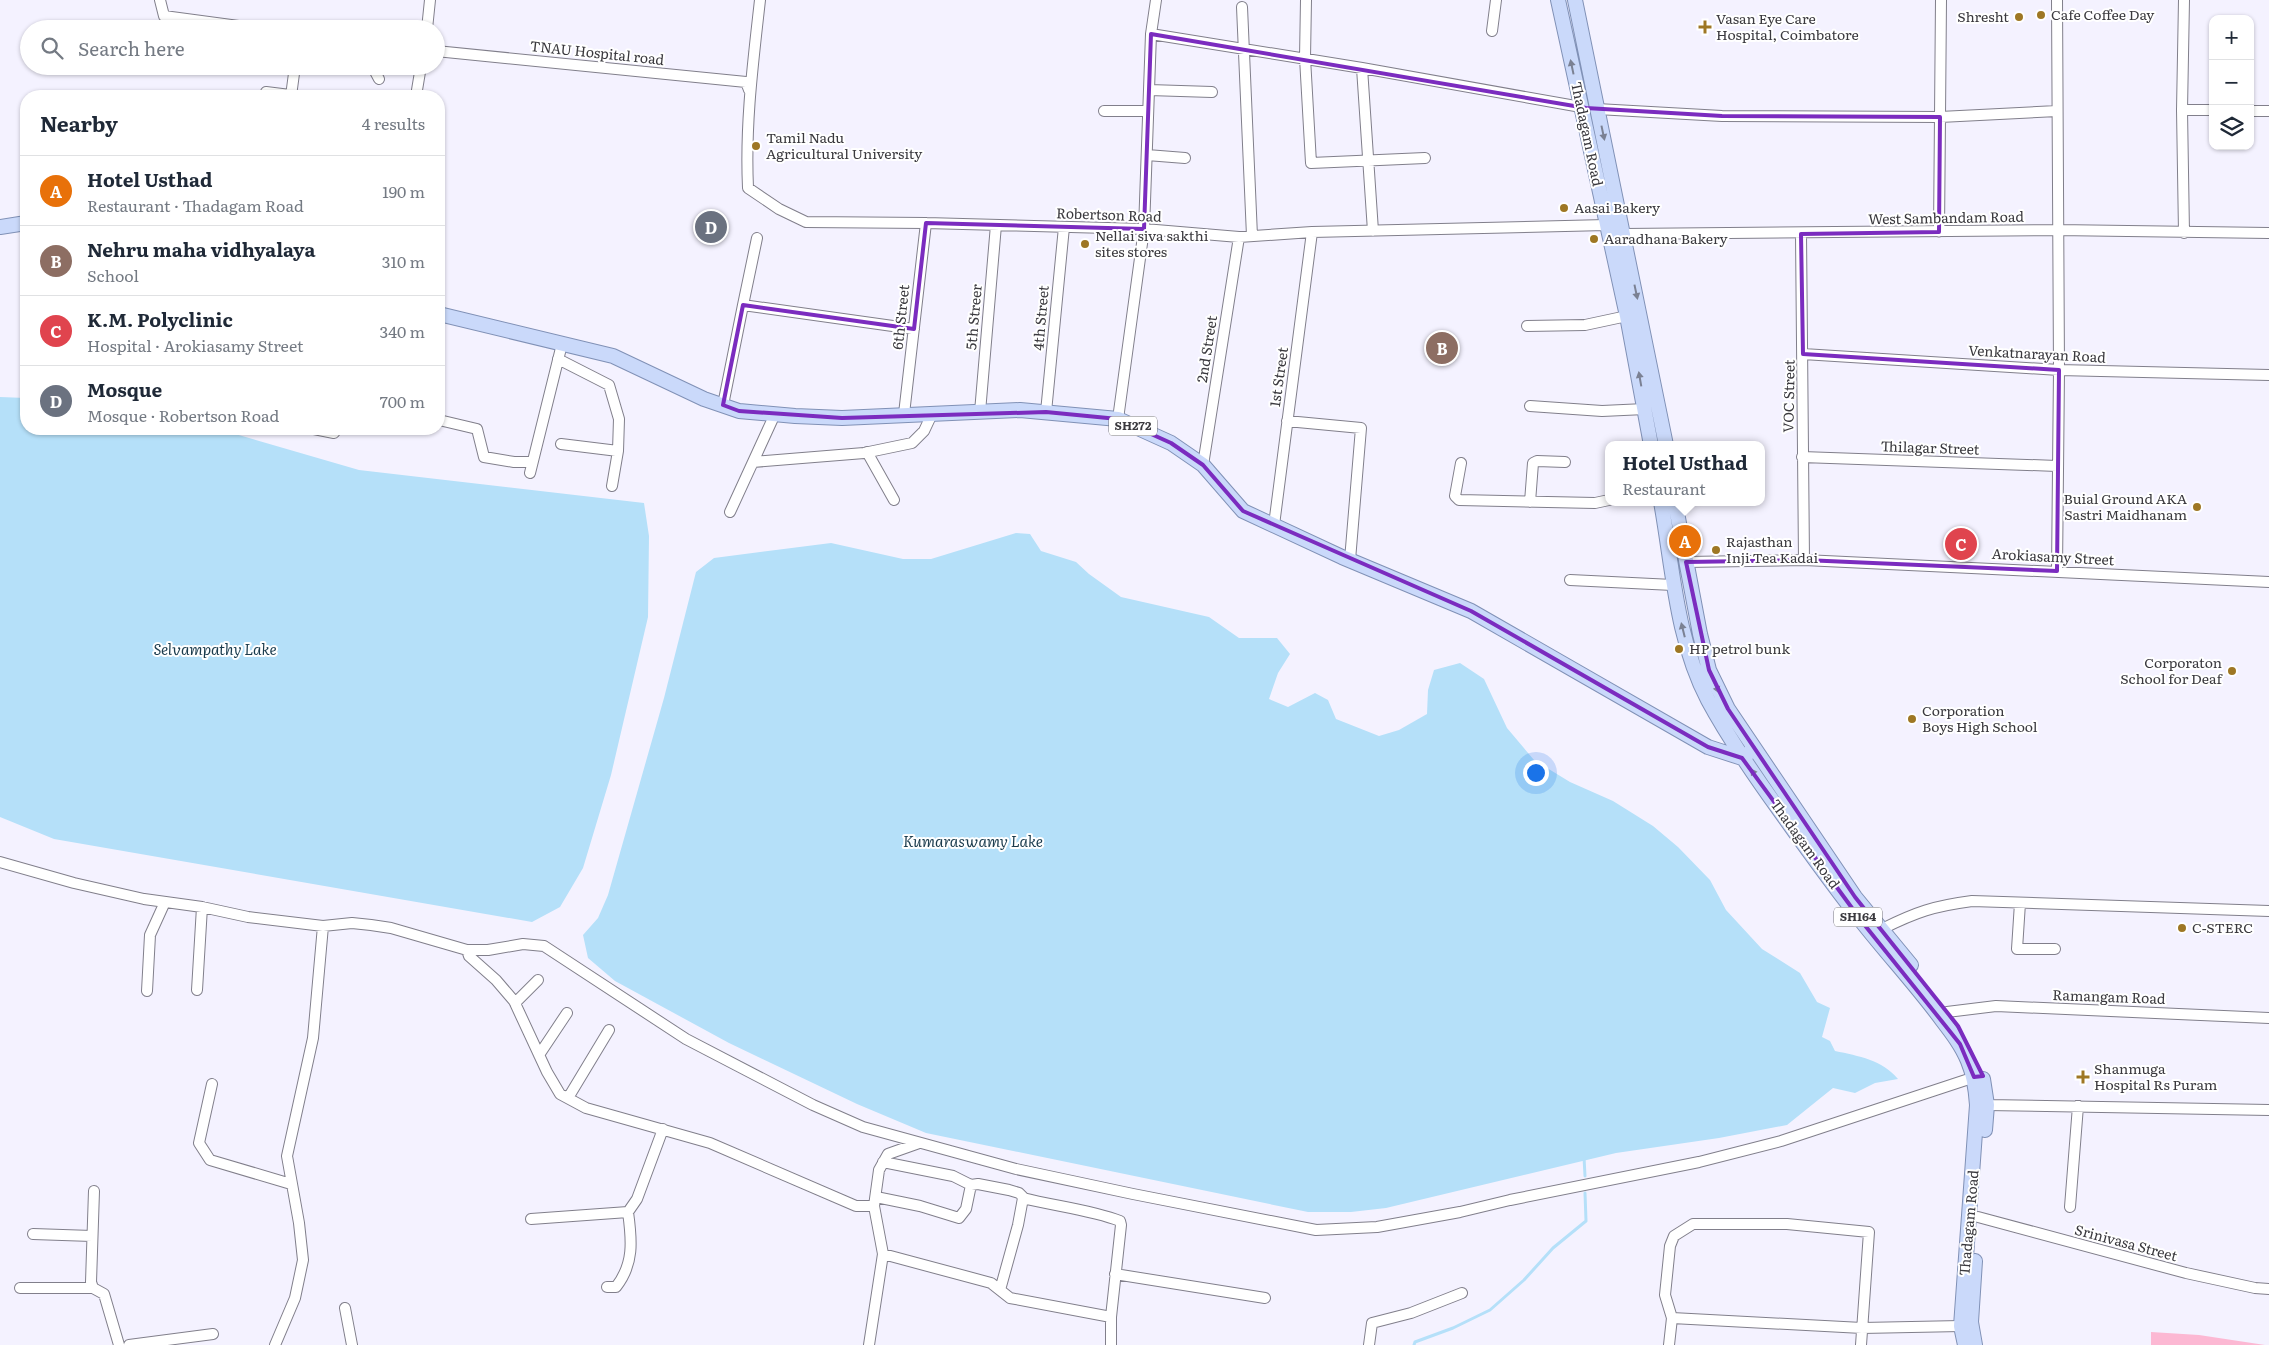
<!DOCTYPE html>
<html lang="en">
<head>
<meta charset="utf-8">
<style>
  body { margin:0; font-family:Literata,serif; background:#f6f6f7; color:#1f2937 }
  .controls { position:absolute; right:15px; top:15px; display:grid; overflow:hidden; border-radius:10px; box-shadow:0 1px 4px #0004 }
  .controls button { width:45px; height:45px; display:grid; place-items:center; padding:0; border:0; border-bottom:1px solid #e0e1e3; background:#fff; color:#1f2937; font:25px sans-serif }
  .you { position:absolute; left:1535px; top:772px; width:18px; height:18px; margin:-12px; border:4px solid #fff; border-radius:50%; background:#1a73e8; box-shadow:0 0 0 8px #1a73e833 }
  .badge { display:grid; place-items:center; width:32px; height:32px; border-radius:50%; background:#9e7724; color:#fff; font-size:16px; font-weight:700 }
  .pin { position:absolute; translate:-50% -50%; border:2px solid #fff; box-shadow:0 1px 5px #0006 }
  .popup { position:absolute; left:1605px; top:441px; width:160px; height:65px; box-sizing:border-box; display:grid; place-content:center; border-radius:10px; background:#fff; filter:drop-shadow(0 1px 4px #0005); font-size:16px; white-space:nowrap; color:#747a83 }
  .popup b { font-size:19px; color:#1f2937 }
  .popup::after { content:''; position:absolute; left:50%; top:100%; margin-left:-10px; border:10px solid transparent; border-top-color:#fff }
  .list { margin:0; padding:0; list-style:none }
  h2 { display:flex; justify-content:space-between; align-items:center; height:65px; margin:0; padding:0 20px; font-size:21px }
  h2 small { font-size:16px; font-weight:400; color:#747a83 }
  .list li { display:grid; grid-template-columns:32px 1fr auto; gap:15px; align-items:center; box-sizing:border-box; height:70px; padding:0 20px; border-top:1px solid #e0e1e3 }
  .list b { display:block; font-size:19px; white-space:nowrap }
  .list p { margin:0; font-size:16px; white-space:nowrap; color:#747a83 }
  .list em { font-size:16px; font-style:normal; color:#747a83 }
  .icon { flex:none; width:28px; height:28px; fill:none; stroke:currentColor; stroke-width:2; stroke-linecap:round; stroke-linejoin:round }
  .map { position:relative; flex:none; width:2269px; height:1345px; overflow:hidden }
  .search { position:absolute; background:#fff; box-shadow:0 1px 4px #0004; left:20px; top:20px; width:425px; height:55px; display:flex; align-items:center; gap:12px; box-sizing:border-box; padding:0 18px; border-radius:28px; color:#747a83; font-size:19px }
  .panel { position:absolute; background:#fff; box-shadow:0 1px 4px #0004; left:20px; top:90px; width:425px; height:345px; border-radius:20px }
  .map>svg:first-child { display:block }
  .green { fill:#fcb8d3 }
  .water { fill:#b5e0f9 }
  .lines { fill:none; stroke-linecap:round; stroke-linejoin:round }
  .stream { stroke:#b5e0f9; stroke-width:3 }
  .minor-casing { stroke:#817f8b; stroke-width:12 }
  .major-casing { stroke:#8091b6; stroke-width:16 }
  .minor { stroke:#fff; stroke-width:10 }
  .major { stroke:#cad9fa; stroke-width:14 }
  .oneway { fill:#7b8193 }
  .marked { fill:none; stroke:#7b2cbf; stroke-width:4; stroke-linejoin:round }
  .poi-dot { fill:#9e7724; stroke:#fff; stroke-width:2 }
  .labels { text-anchor:middle; stroke-width:4; stroke-linejoin:round; paint-order:stroke }
  .shield { fill:#fff; stroke:#757478; stroke-width:1 }
  .shield-label { font-size:12px; font-weight:bold; fill:#3a393e }
  .poi-label { font-size:14px; fill:#3a393e; stroke:#fff; text-anchor:start }
  .street-label { font-size:14px; fill:#3a393e; stroke:#fff }
  .water-label { font-size:15px; font-style:italic; fill:#1a3b4d; stroke:#fff }
</style>
</head>
<body>
<div class="map">
<svg width="2269" height="1345" viewBox="0 0 2269 1345">
  <rect width="100%" height="100%" fill="#f4f2ff"/>
  <!-- green -->
  <path class="green" d="M2151 1332 2199 1335 2265 1345H2151Z"/>
  <!-- water -->
  <path class="water" d="M0 397 26 398V429H218L359 470 644 503 649 536 648 617 611 775 583 868 560 907 532 922 54 839 0 817Z
    M1016 533 1030 534 1041 551 1076 562 1089 574 1121 597 1209 617 1239 638H1277L1290 654 1278 673 1269 699 1288 707 1315 693 1328 700 1336 719 1379 736 1399 730 1427 714 1428 690 1434 670 1460 663 1484 679 1507 728 1534 760 1570 782 1613 801 1653 826 1678 847 1710 880 1726 910 1762 949 1800 973 1817 1002 1830 1008 1822 1037 1830 1041 1835 1051C1859 1056 1882 1060 1898 1079L1875 1083 1855 1093 1833 1088 1787 1125 1719 1138 1616 1153 1386 1208 1351 1212H1308L926 1133 857 1104 729 1043 615 981 588 958 583 935 598 918 608 895 664 698 696 572 714 558 831 543 903 559H931Z"/>
  <g class="lines">
    <!-- stream -->
    <path class="stream" d="M1584 1157 1585 1176
      M1414 1345 1415 1342 1453 1328 1490 1310 1524 1280 1553 1248 1586 1221 1585 1193"/>
    <!-- minor casing -->
    <g class="minor-casing">
      <path id="minor" d="M160 0 164 16 261 29
        M760 0C753 63 745 124 748 188L779 209 806 222 926 223 1144 229 1239 237 1312 232 1606 225 1624 234 2057 230 2269 233
        M1306 0 1305 58 1311 163 1425 158
        M2184 0 2182 110 2184 233
        M1242 7 1252 236
        M427 29 430 0
        M1492 31 1496 0
        M1151 34 1362 68 1581 107
        M436 51 746 82 749 90
        M372 66 379 79
        M1362 68 1373 231
        M1149 90 1212 92
        M266 92 298 96
        M291 96 295 66
        M416 96 421 66
        M1597 109 1722 116 1940 117 2057 111
        M2182 110H2213
        M1104 111H1148
        M2250 111H2269
        M1147 155 1185 158
        M1939 232 1941 0
        M1801 234 1804 560
        M743 305 757 238
        M1527 326 1585 325 1627 316
        M1803 354 2059 370 2269 375
        M558 359 609 385 619 419 618 451 612 486
        M723 405 743 305 914 329
        M1530 406 1602 411 1645 409
        M980 412 996 225
        M1046 412 1064 227
        M904 414 926 223
        M1118 419 1144 229 1151 34 1156 0
        M439 420 477 429 484 457 514 462H532
        M1287 421 1361 428 1350 560
        M314 429 334 433 337 429
        M561 444 618 451
        M867 452 894 500
        M1802 457 2057 466
        M753 462 864 453 912 443 924 431 932 414
        M1461 463 1455 496 1459 500 1595 503 1609 500
        M1203 465 1239 237
        M530 473 562 344
        M1530 502 1533 463 1537 461 1565 462
        M730 512 775 414
        M1274 525 1312 232
        M1686 562 1804 560 2269 582
        M2057 571 2059 370 2057 0
        M1570 580 1673 585
        M0 862 74 883 144 899 202 907 248 917 323 926 352 923 371 925 391 928 467 950H488L523 944 544 946 686 1039 813 1105 863 1127 1016 1169 1133 1194 1316 1230 1377 1227 1460 1212 1510 1200 1699 1162 1781 1141 1978 1076
        M2020 903 2017 949H2055
        M1882 929C1916 912 1934 906 1972 901L2269 911
        M467 950 469 956 496 980 514 1001 547 1072 560 1094 586 1108 710 1143 856 1206H874
        M197 990 202 907
        M147 991 150 935 165 902
        M515 1003 538 980
        M1947 1012 1996 1006 2269 1018
        M539 1055 567 1013
        M212 1084 199 1143 210 1160 291 1184
        M568 1098 609 1030
        M1982 1100 1987 1105 2269 1110
        M883 1162 953 1176 971 1185 978 1184 1009 1190 1019 1193 1025 1199
        M94 1191 91 1282 93 1288 104 1294 119 1345
        M876 1197 920 1206 959 1218 966 1209 971 1185
        M2070 1207 2078 1106
        M1978 1217 2186 1273 2255 1288 2269 1289
        M531 1219 628 1212 637 1199 663 1129
        M33 1234 92 1236
        M883 1254 991 1283 1010 1298 1111 1317V1345
        M1115 1274 1265 1298
        M607 1287H616C634 1264 632 1241 628 1212
        M20 1288H93
        M1000 1290 1018 1225 1023 1198C1054 1206 1092 1210 1120 1221L1121 1225 1111 1317
        M345 1308 352 1345
        M1672 1318 1862 1328 1961 1326
        M129 1345 213 1334
        M275 1345 295 1298 303 1260 299 1223 287 1156 313 1038 323 926
        M869 1345 883 1254 874 1206 879 1170 888 1154 919 1143
        M1369 1345 1372 1323 1411 1313 1462 1293
        M1669 1345 1672 1318 1665 1295 1670 1246 1674 1236 1693 1224H1787L1869 1232 1861 1345"/>
    </g>
    <!-- major casing -->
    <g class="major-casing">
      <path id="major" d="M1558 0 1627 316 1651 445
        M1575 0 1666 445
        M0 227 26 223
        M439 314 613 356 704 399 739 411 795 416 842 418 1020 410 1118 419 1171 443 1203 465 1243 511 1342 557 1471 611 1708 747 1742 758 1754 749
        M1661 502C1673 568 1676 639 1708 700 1729 739 1754 775 1780 811 1807 849 1834 887 1863 923 1889 956 1917 986 1942 1020 1952 1033 1962 1046 1968 1061 1974 1075 1976 1090 1977 1105L1961 1326 1965 1345
        M1675 502 1700 634 1709 670 1728 709 1855 897 1911 965
        M1983 1079 1987 1105 1985 1130
        M1975 1261 1971 1322 1975 1345"/>
    </g>
    <!-- minor -->
    <use href="#minor" class="minor"/>
    <!-- major -->
    <use href="#major" class="major"/>
  </g>
  <!-- one-way arrows -->
  <defs><path id="oneway-solid" d="M-6-.8H1V-3.2L6.5 0L1 3.2V.8H-6Z" transform="scale(1.25)"/></defs>
  <g class="oneway">
    <use href="#oneway-solid" transform="translate(1572 67) rotate(-102)"/>
    <use href="#oneway-solid" transform="translate(1603 133) rotate(78)"/>
    <use href="#oneway-solid" transform="translate(1636 292) rotate(78)"/>
    <use href="#oneway-solid" transform="translate(1640 379) rotate(-100)"/>
    <use href="#oneway-solid" transform="translate(1683 630) rotate(-104)"/>
    <use href="#oneway-solid" transform="translate(1716 686) rotate(67)"/>
    <use href="#oneway-solid" transform="translate(1755 775) rotate(-125)"/>
  </g>
  <!-- marked area -->
  <path class="marked" d="M1151 34 1586 108 1722 116 1940 117 1939 232 1801 234 1803 354 2059 370 2057 571 1804 560 1686 562 1709 670 1728 709 1855 897 1958 1026 1983 1076 1974 1077 1960 1044 1863 923 1742 758 1708 747 1471 611 1243 511 1203 465 1171 443 1118 419 1046 412 842 418 739 411 723 405 743 305 914 329 926 223 1144 229Z"/>
  <!-- markers -->
  <g class="poi-dot">
    <circle cx="2041" cy="15" r="5"/>
    <circle cx="2019" cy="17" r="5"/>
    <path d="M1702.5 19.5h5v5h5v5h-5v5h-5v-5h-5v-5h5z"/>
    <circle cx="756" cy="146" r="5"/>
    <circle cx="1564" cy="208" r="5"/>
    <circle cx="1594" cy="239" r="5"/>
    <circle cx="1085" cy="244" r="5"/>
    <circle cx="2197" cy="507" r="5"/>
    <circle cx="1716" cy="550" r="5"/>
    <circle cx="1679" cy="649" r="5"/>
    <circle cx="2232" cy="671" r="5"/>
    <circle cx="1912" cy="719" r="5"/>
    <circle cx="2182" cy="928" r="5"/>
    <path d="M2080.5 1069.5h5v5h5v5h-5v5h-5v-5h-5v-5h5z"/>
  </g>
  <g class="labels">
    <!-- shield labels -->
    <g class="shield">
      <rect x="1109" y="416.5" width="48" height="19" rx="4"/>
      <rect x="1834" y="907.5" width="48" height="19" rx="4"/>
    </g>
    <g class="shield-label">
      <text x="1133" y="430">SH272</text>
      <text x="1858" y="921">SH164</text>
    </g>
    <!-- poi labels -->
    <g class="poi-label">
      <text x="2051" y="20">Cafe Coffee Day</text>
      <text x="2009" y="22" text-anchor="end">Shresht</text>
      <text x="1716" y="24">Vasan Eye Care<tspan x="1716" dy="16">Hospital, Coimbatore</tspan></text>
      <text x="766" y="143">Tamil Nadu<tspan x="766" dy="16">Agricultural University</tspan></text>
      <text x="1574" y="213">Aasai Bakery</text>
      <text x="1095" y="241">Nellai siva sakthi<tspan x="1095" dy="16">sites stores</tspan></text>
      <text x="1604" y="244">Aaradhana Bakery</text>
      <text x="2187" y="504" text-anchor="end">Buial Ground AKA<tspan x="2187" dy="16">Sastri Maidhanam</tspan></text>
      <text x="1726" y="547">Rajasthan<tspan x="1726" dy="16">Inji Tea Kadai</tspan></text>
      <text x="1689" y="654">HP petrol bunk</text>
      <text x="2222" y="668" text-anchor="end">Corporaton<tspan x="2222" dy="16">School for Deaf</tspan></text>
      <text x="1922" y="716">Corporation<tspan x="1922" dy="16">Boys High School</tspan></text>
      <text x="2192" y="933">C-STERC</text>
      <text x="2094" y="1074">Shanmuga<tspan x="2094" dy="16">Hospital Rs Puram</tspan></text>
    </g>
    <!-- street labels -->
    <g class="street-label">
      <text transform="translate(597 53) rotate(6)" y="5">TNAU Hospital road</text>
      <text transform="translate(1587 134) rotate(78)" y="5">Thadagam Road</text>
      <text transform="translate(1109 215) rotate(2)" y="5">Robertson Road</text>
      <text transform="translate(1946 218) rotate(-1)" y="5">West Sambandam Road</text>
      <text transform="translate(901 317) rotate(-84)" y="5">6th Street</text>
      <text transform="translate(974 317) rotate(-85)" y="5">5th Streer</text>
      <text transform="translate(1041 318) rotate(-85)" y="5">4th Street</text>
      <text transform="translate(1207 349) rotate(-81)" y="5">2nd Street</text>
      <text transform="translate(2037 354) rotate(3)" y="5">Venkatnarayan Road</text>
      <text transform="translate(1279 377) rotate(-82)" y="5">1st Street</text>
      <text transform="translate(1789 396) rotate(-89)" y="5">VOC Street</text>
      <text transform="translate(1930 448) rotate(2)" y="5">Thilagar Street</text>
      <text transform="translate(2053 557) rotate(3)" y="5">Arokiasamy Street</text>
      <text transform="translate(1805 844) rotate(54)" y="5">Thadagam Road</text>
      <text transform="translate(2109 997) rotate(2)" y="5">Ramangam Road</text>
      <text transform="translate(1969 1223) rotate(-85)" y="5">Thadagam Road</text>
      <text transform="translate(2126 1243) rotate(15)" y="5">Srinivasa Street</text>
    </g>
    <!-- water labels -->
    <g class="water-label">
      <text x="215" y="655">Selvampathy Lake</text>
      <text x="973" y="847">Kumaraswamy Lake</text>
    </g>
  </g>
</svg>
<div class="controls">
<button>+</button>
<button>−</button>
<button><svg class="icon" aria-label="layers" viewBox="0 0 24 24"><path d="M12 4l9 5-9 5-9-5zM3 14l9 5 9-5"/></svg></button>
</div>
<div class="you"></div>
<div class="pin badge" style="left:1685px;top:541px;background:#e8710a">A</div>
<div class="popup"><b>Hotel Usthad</b>Restaurant</div>
<div class="pin badge" style="left:1442px;top:348px;background:#8d6e63">B</div>
<div class="pin badge" style="left:1961px;top:544px;background:#e0444e">C</div>
<div class="pin badge" style="left:711px;top:227px;background:#6b7280">D</div>
<div class="search"><svg class="icon" aria-label="search" viewBox="0 0 24 24"><circle cx="10" cy="10" r="6"/><path d="M15 15l6 6"/></svg>Search here</div>
<section class="panel">
<h2>Nearby<small>4 results</small></h2>
<ul class="list">
<li><span class="badge" style="background:#e8710a">A</span><div><b>Hotel Usthad</b><p>Restaurant · Thadagam Road</p></div><em>190 m</em></li>
<li><span class="badge" style="background:#8d6e63">B</span><div><b>Nehru maha vidhyalaya</b><p>School</p></div><em>310 m</em></li>
<li><span class="badge" style="background:#e0444e">C</span><div><b>K.M. Polyclinic</b><p>Hospital · Arokiasamy Street</p></div><em>340 m</em></li>
<li><span class="badge" style="background:#6b7280">D</span><div><b>Mosque</b><p>Mosque · Robertson Road</p></div><em>700 m</em></li>
</ul>
</section>
</div>
</body>
</html>
